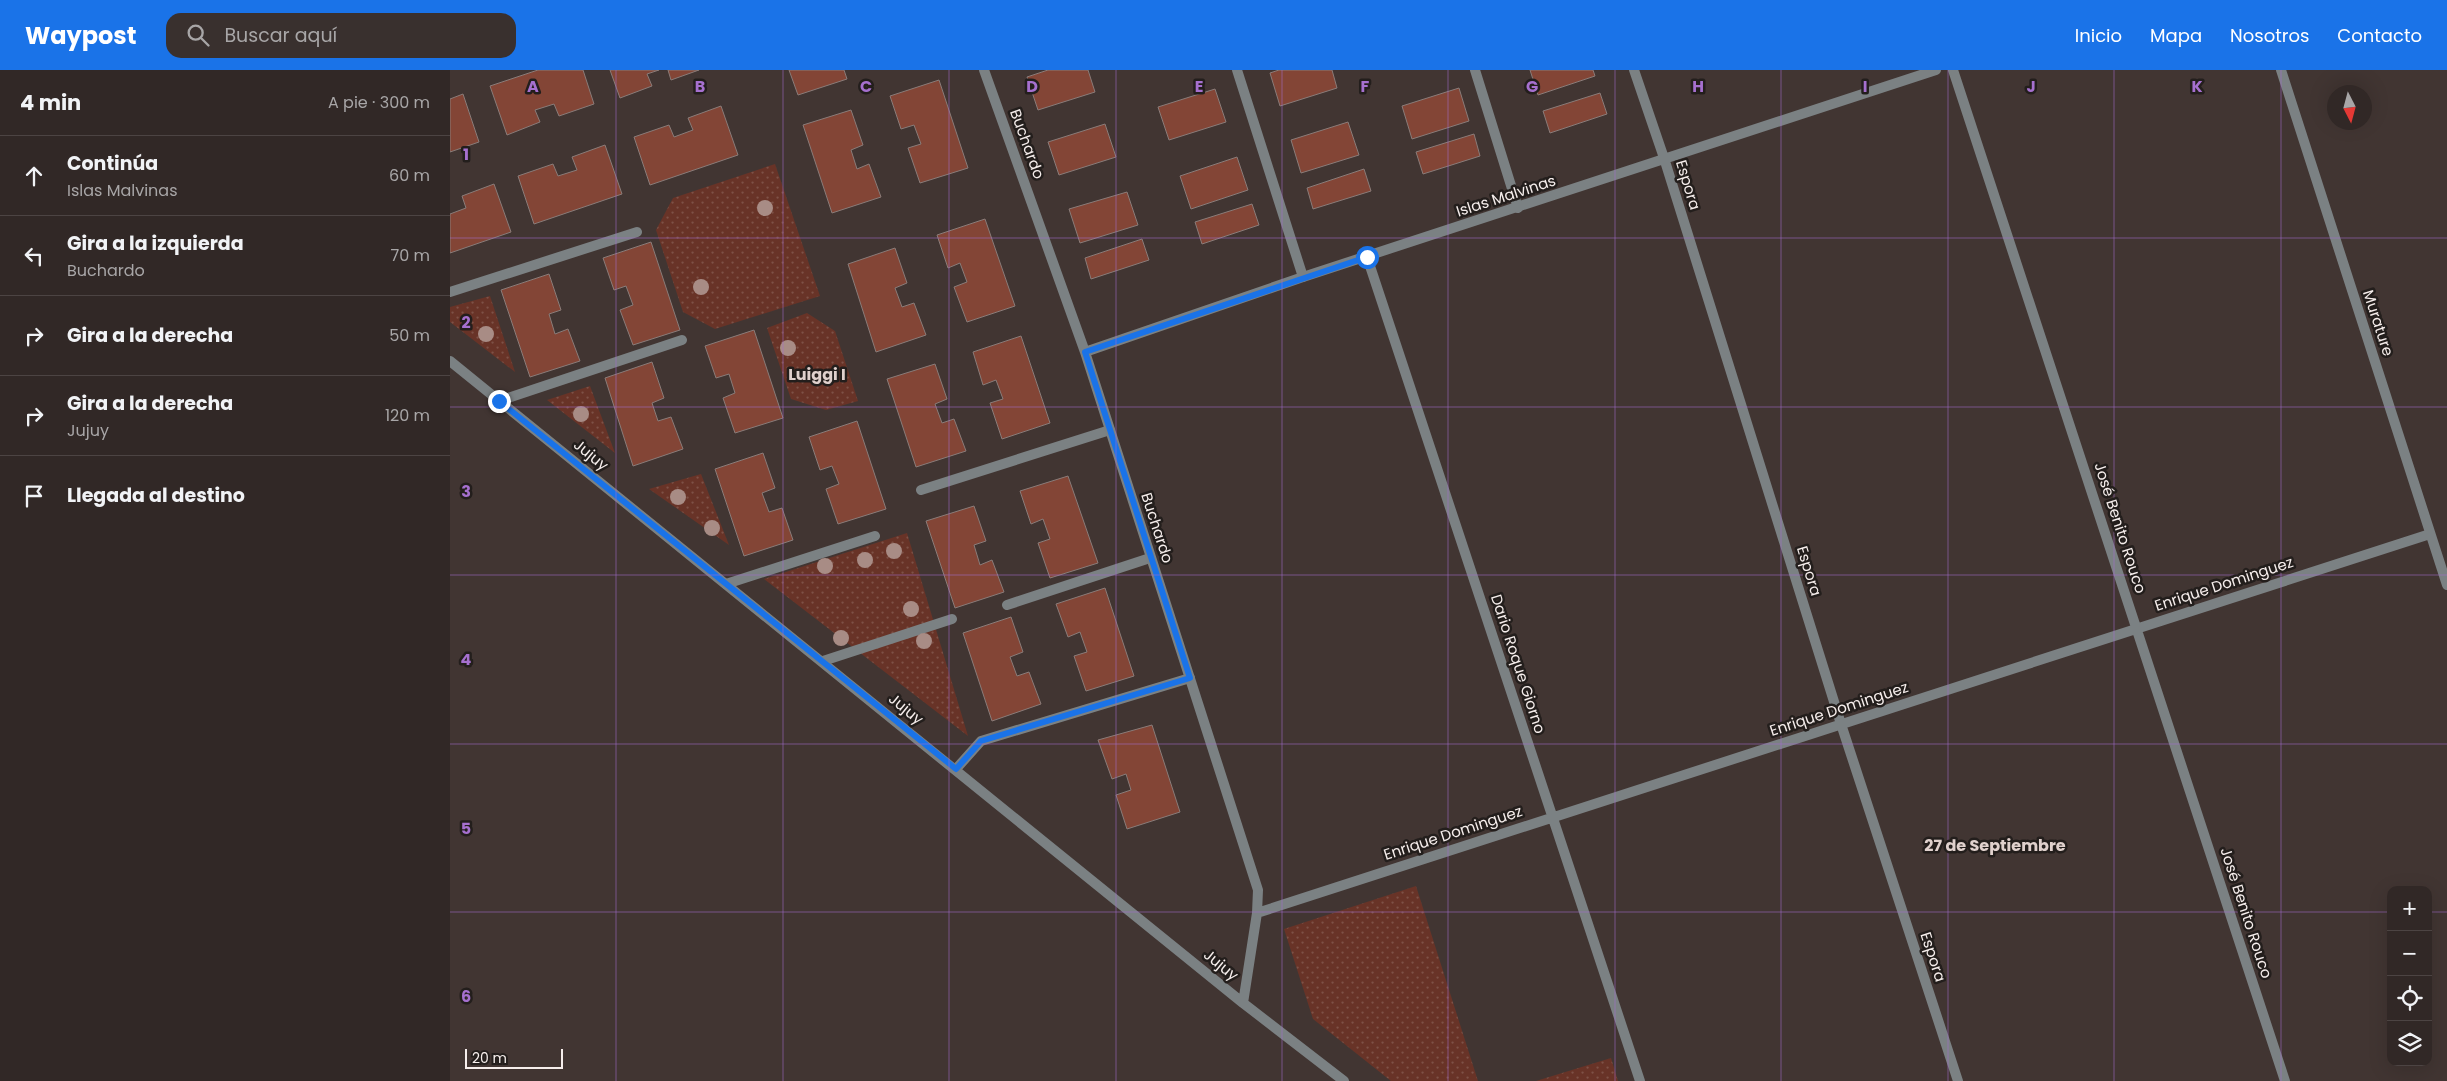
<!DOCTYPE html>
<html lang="es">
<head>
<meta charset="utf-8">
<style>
  body { margin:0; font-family:Poppins,sans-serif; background:#39302e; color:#f1f3f6 }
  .controls { position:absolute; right:15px; bottom:15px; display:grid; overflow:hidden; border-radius:10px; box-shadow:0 5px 20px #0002 }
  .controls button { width:45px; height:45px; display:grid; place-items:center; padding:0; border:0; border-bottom:1px solid #4c4443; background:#312826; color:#f1f3f6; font:25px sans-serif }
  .compass { position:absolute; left:1877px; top:15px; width:45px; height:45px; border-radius:50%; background:#312826; box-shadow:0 5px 20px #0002; rotate:174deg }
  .scale { position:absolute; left:15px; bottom:12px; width:98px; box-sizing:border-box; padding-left:5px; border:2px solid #f6eeec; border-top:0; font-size:14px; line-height:18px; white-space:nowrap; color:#f6eeec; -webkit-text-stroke:4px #231e1c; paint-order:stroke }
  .stop { position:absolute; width:15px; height:15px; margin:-11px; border:4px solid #1a73e8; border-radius:50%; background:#fff }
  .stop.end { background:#1a73e8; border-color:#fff; box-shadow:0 1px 5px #0008 }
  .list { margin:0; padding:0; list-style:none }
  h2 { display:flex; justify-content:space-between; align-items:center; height:65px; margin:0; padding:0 20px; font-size:21px }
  h2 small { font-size:16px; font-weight:400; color:#a8a6a7 }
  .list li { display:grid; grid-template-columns:32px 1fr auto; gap:15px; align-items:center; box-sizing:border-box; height:80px; padding:0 20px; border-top:1px solid #4c4443 }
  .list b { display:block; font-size:19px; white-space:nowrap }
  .list p { margin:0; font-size:16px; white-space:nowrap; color:#a8a6a7 }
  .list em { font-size:16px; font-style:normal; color:#a8a6a7 }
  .icon { flex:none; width:28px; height:28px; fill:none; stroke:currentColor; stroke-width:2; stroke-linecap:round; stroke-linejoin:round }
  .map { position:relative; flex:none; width:1997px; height:1011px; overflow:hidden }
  header { display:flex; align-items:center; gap:30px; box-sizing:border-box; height:70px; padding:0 25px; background:#1a73e8; color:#fff }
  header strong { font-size:24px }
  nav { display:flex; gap:28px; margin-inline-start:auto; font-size:18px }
  .search { width:350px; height:45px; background:#39302e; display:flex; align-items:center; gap:12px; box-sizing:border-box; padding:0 18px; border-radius:15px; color:#a8a6a7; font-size:19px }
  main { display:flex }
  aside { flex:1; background:#312826 }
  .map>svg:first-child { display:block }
  .grass { fill:url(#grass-dots) }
  .building { fill:#834536; stroke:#8a7c79 }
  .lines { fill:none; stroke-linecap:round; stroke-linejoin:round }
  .service { stroke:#7b8183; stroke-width:10 }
  .minor { stroke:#7b8183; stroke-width:10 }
  .tree { fill:#a88c85 }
  .route { stroke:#1a73e8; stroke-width:6 }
  .grid { fill:none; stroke:#a670cf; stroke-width:1; stroke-opacity:0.55 }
  .labels { text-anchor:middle; stroke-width:5; stroke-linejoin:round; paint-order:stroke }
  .street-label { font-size:15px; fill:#f6eeec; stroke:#231e1c }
  .neighbourhood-label { font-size:16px; font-weight:bold; fill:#e0d1cd; stroke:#231e1c }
  .grid-label { font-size:16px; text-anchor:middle; font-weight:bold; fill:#a670cf; stroke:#231e1c; stroke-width:5; stroke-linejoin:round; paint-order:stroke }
</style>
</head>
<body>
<header>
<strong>Waypost</strong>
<div class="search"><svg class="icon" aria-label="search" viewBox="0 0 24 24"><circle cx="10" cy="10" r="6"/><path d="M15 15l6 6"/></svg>Buscar aquí</div>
<nav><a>Inicio</a><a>Mapa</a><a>Nosotros</a><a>Contacto</a></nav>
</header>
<main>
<aside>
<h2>4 min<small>A pie · 300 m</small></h2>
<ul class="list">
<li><svg class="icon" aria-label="ahead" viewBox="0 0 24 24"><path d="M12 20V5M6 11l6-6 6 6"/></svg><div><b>Continúa</b><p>Islas Malvinas</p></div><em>60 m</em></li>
<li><svg class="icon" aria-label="left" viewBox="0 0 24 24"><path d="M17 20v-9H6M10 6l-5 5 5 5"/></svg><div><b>Gira a la izquierda</b><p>Buchardo</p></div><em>70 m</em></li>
<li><svg class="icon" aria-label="right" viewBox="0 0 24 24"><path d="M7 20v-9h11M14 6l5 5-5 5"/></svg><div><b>Gira a la derecha</b></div><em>50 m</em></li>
<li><svg class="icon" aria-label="right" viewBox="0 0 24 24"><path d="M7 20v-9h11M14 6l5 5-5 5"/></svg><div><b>Gira a la derecha</b><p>Jujuy</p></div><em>120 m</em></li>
<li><svg class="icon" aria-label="arrive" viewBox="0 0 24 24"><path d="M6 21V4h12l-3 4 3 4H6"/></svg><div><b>Llegada al destino</b></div></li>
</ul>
</aside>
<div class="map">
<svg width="1997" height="1011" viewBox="0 0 1997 1011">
  <defs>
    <pattern id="grass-dots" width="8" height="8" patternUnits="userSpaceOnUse" patternTransform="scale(1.25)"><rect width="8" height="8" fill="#683327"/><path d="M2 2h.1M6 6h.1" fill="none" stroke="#7e5146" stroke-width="1.8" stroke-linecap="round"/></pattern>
  </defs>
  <rect width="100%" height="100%" fill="#413532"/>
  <!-- grass -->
  <path class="grass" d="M325 94 370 226 265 259 233 242 206 160 223 128Z
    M40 226 65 302 0 252V237Z
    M357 243 385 261 408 331 376 340 341 329 317 258Z
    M140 316 165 383 97 330Z
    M251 404 279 475 199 419Z
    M457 463 518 666 314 509Z
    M966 816 1028 1011H941L863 949 834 859Z
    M1161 988 1168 1011H1086Z"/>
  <!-- building -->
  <path class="building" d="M88 0H133L144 34 109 46 104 34 85 40 90 52 57 65 40 16Z
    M160 0H209L197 4 202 16 170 28Z
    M218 0H249L221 10Z
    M339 0H394L397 9 348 25Z
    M598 0H638L645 22 588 40 577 7Z
    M829 0H882L887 18 830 36 820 3Z
    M1080 0H1143L1145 6 1088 25Z
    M489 10 518 98 470 113 458 78 471 74 464 55 451 59 440 26Z
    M1009 18 1019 51 962 69 952 36Z
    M765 19 776 52 719 70 708 37Z
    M1150 23 1157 44 1100 63 1093 41Z
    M13 24 29 72 0 82V29Z
    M271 36 288 85 200 115 184 67 219 55 224 67 243 60 238 48Z
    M401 40 413 75 401 80 407 99 419 94 431 127 382 143 353 55Z
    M898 52 909 85 851 103 841 70Z
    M655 54 666 87 609 105 598 72Z
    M1024 64 1030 86 973 104 966 82Z
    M155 75 172 124 84 154 68 106 103 94 108 106 127 100 122 87Z
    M787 87 798 120 741 139 730 106Z
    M914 99 921 121 863 139 857 118Z
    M44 114 61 162 0 183V144L16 138 12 126Z
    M677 122 688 155 630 173 619 139Z
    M802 134 809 155 752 174 745 152Z
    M535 149 565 236 517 252 504 217 517 212 510 193 498 198 487 165Z
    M692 169 699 190 641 209 635 188Z
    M201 172 230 260 183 275 170 240 183 235 176 216 164 220 153 188Z
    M445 178 457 213 445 218 452 237 464 233 476 265 426 282 398 194Z
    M99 204 111 240 99 244 105 264 118 259 130 291 80 307 51 220Z
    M304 260 333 348 285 363 273 328 285 323 279 304 266 308 255 276Z
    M571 266 600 353 552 369 540 333 553 329 546 310 533 315 523 282Z
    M202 292 214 328 202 333 208 351 221 347 233 379 183 396 155 308Z
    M485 294 497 329 485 334 492 353 504 349 516 381 466 397 437 309Z
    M407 351 436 439 388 454 376 419 389 414 382 396 370 400 359 367Z
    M313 383 325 418 312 423 319 442 332 438 343 470 294 486 265 399Z
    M618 406 648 493 600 508 588 473 600 469 593 449 581 454 570 421Z
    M524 436 536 471 524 475 530 495 542 490 554 522 505 538 476 451Z
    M655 518 684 606 636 621 624 586 637 582 630 562 618 567 606 534Z
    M561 547 573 582 560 587 567 606 579 602 591 634 542 651 513 563Z
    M702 655 730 742 677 759 666 725 681 720 676 704 662 709 648 670Z"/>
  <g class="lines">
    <!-- service -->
    <path class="service" d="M787 0 853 207
      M1025 0 1068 138
      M0 222 187 162
      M49 331 232 270
      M471 420 660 360
      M276 514 425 466
      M557 535 700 488
      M373 591 502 549
      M506 699 531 671 740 608"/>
    <!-- minor -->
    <path class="minor" d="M534 0 635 282 808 820 807 843 793 933
      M1184 0 1214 88 1391 654 1508 1011
      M1503 0 1835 1011
      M1831 0 1997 515
      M917 187 1190 1011
      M635 282 853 207 1486 0
      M0 291 793 933 894 1011
      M807 843 1980 464"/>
  </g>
  <!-- trees -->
  <g class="tree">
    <circle cx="315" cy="138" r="8"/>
    <circle cx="251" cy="217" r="8"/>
    <circle cx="36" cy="264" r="8"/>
    <circle cx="338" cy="278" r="8"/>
    <circle cx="131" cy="344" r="8"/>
    <circle cx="228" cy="427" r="8"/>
    <circle cx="262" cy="458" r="8"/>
    <circle cx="444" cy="481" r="8"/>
    <circle cx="415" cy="490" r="8"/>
    <circle cx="375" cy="496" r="8"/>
    <circle cx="461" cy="539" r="8"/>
    <circle cx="391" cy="568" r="8"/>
    <circle cx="474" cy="571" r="8"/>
  </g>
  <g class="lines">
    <!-- route -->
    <path class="route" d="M49 331 506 699 531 671 740 608 635 282 917 187"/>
  </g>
  <!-- grid -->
  <path class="grid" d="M166 0V1011M333 0V1011M499 0V1011M666 0V1011M832 0V1011M998 0V1011M1165 0V1011M1331 0V1011M1498 0V1011M1664 0V1011M1831 0V1011M0 168H1997M0 337H1997M0 505H1997M0 674H1997M0 842H1941M1978 842H1997"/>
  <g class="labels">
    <!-- street labels -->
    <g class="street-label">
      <text transform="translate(577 74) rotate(70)" y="5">Buchardo</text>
      <text transform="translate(1238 115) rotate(73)" y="5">Espora</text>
      <text transform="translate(1056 126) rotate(-18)" y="5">Islas Malvinas</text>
      <text transform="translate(1928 253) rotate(72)" y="5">Murature</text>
      <text transform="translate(141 385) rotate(39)" y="5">Jujuy</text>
      <text transform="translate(707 458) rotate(72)" y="5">Buchardo</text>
      <text transform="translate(1670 458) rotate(72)" y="5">José Benito Rouco</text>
      <text transform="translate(1359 501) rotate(73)" y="5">Espora</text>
      <text transform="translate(1774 514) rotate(-18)" y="5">Enrique Dominguez</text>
      <text transform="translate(1068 594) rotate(72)" y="5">Dario Roque Giorno</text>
      <text transform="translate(456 639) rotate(39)" y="5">Jujuy</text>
      <text transform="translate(1389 639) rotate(-18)" y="5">Enrique Dominguez</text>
      <text transform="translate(1003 763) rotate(-18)" y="5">Enrique Dominguez</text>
      <text transform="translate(1796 843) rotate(72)" y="5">José Benito Rouco</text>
      <text transform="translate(1483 887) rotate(72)" y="5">Espora</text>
      <text transform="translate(771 895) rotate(39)" y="5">Jujuy</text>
    </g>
    <!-- neighbourhood labels -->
    <g class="neighbourhood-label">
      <text x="367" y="310">Luiggi I</text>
      <text x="1545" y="781">27 de Septiembre</text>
    </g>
  </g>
  <g class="grid-label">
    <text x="83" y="22">A</text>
    <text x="250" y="22">B</text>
    <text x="416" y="22">C</text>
    <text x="582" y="22">D</text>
    <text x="749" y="22">E</text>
    <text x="915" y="22">F</text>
    <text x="1082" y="22">G</text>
    <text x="1248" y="22">H</text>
    <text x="1415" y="22">I</text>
    <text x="1581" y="22">J</text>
    <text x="1747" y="22">K</text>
    <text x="16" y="90">1</text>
    <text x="16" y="258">2</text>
    <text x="16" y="427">3</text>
    <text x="16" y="595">4</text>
    <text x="16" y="764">5</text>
    <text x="16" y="932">6</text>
  </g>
</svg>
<div class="controls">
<button>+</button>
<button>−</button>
<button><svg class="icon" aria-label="locate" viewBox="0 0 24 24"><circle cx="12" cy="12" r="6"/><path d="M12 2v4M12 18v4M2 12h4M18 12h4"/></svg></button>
<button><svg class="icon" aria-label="layers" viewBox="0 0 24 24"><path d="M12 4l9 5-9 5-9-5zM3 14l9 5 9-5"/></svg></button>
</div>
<svg class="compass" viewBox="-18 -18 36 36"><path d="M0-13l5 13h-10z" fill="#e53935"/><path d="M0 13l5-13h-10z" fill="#a8a6a7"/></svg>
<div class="scale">20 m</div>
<div class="stop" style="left:917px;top:187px"></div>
<div class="stop end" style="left:49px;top:331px"></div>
</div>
</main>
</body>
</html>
